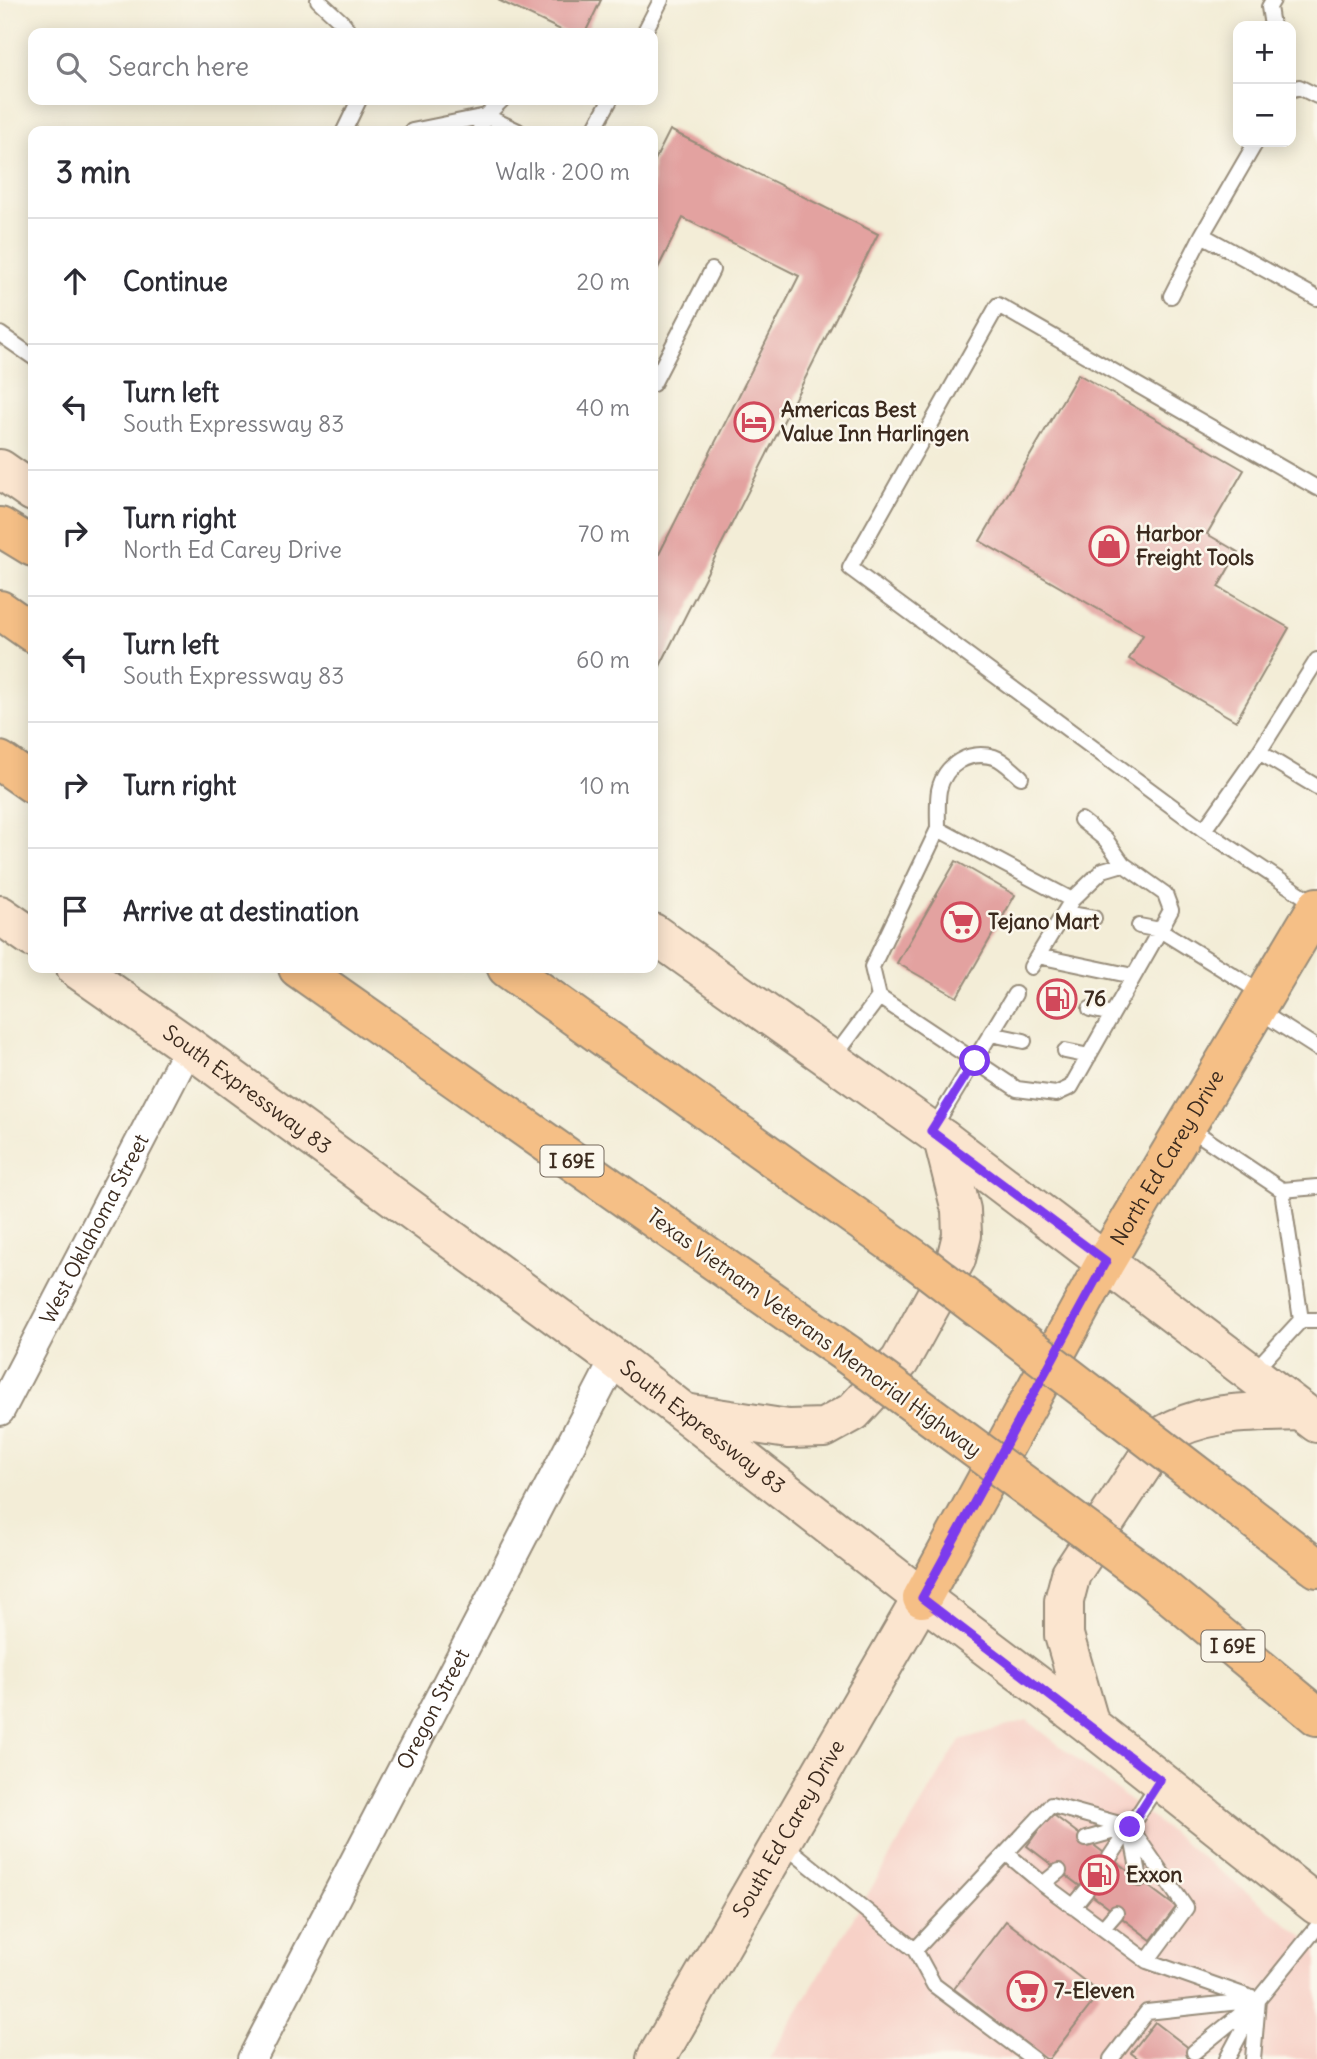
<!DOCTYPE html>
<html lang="en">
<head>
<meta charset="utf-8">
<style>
  body { margin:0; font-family:Delius,sans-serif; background:#f2f2f3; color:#2b2b33 }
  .controls { position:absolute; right:21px; top:21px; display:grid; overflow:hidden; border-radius:14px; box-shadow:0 4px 18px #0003 }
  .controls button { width:63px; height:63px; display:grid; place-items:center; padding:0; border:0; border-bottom:2px solid #e1e1e2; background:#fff; color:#2b2b33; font:35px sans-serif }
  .stop { position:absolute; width:21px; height:21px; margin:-16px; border:5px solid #7c3aed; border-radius:50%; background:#fff }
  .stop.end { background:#7c3aed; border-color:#fff; box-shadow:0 2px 7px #0008 }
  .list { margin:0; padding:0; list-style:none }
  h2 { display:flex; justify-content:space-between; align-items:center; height:91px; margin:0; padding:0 28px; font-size:30px }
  h2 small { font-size:23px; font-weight:400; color:#7c7c81 }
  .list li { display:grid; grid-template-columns:46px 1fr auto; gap:21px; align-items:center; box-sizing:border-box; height:126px; padding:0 28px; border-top:2px solid #e1e1e2 }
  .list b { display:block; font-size:26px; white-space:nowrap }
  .list p { margin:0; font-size:23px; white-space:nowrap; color:#7c7c81 }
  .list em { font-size:23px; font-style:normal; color:#7c7c81 }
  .icon { flex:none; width:38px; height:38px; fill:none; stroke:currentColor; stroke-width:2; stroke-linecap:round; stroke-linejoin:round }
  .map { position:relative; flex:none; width:1317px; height:2059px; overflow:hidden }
  .search { position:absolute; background:#fff; box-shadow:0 4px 18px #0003; left:28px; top:28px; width:630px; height:77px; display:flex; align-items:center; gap:18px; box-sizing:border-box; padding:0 24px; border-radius:14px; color:#7c7c81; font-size:26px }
  .panel { position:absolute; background:#fff; box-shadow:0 4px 18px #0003; left:28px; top:126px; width:630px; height:847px; border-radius:14px }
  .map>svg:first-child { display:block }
  .built { fill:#f7d1c7 }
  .building { fill:#e3a2a0 }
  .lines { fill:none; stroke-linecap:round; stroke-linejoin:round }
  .lane-casing { stroke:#978c7a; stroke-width:18 }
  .street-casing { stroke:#978c7a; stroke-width:32 }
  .secondary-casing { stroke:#978c7a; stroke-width:42 }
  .primary-casing { stroke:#978c7a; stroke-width:42 }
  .highway-casing { stroke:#978c7a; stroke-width:42 }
  .lane { stroke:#fff; stroke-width:14 }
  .street { stroke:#fff; stroke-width:28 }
  .secondary { stroke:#fbe5cf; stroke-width:38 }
  .primary { stroke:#f5bf86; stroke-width:38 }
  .highway { stroke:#f5bf86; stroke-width:38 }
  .highway-bridge-casing { stroke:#978c7a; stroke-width:42; stroke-linecap:butt }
  .highway-bridge { stroke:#f5bf86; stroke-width:38 }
  .route { stroke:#7c3aed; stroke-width:9 }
  .labels { text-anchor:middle; stroke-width:5; stroke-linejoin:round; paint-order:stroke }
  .shield { fill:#fbf7ec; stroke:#75685c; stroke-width:2 }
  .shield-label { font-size:19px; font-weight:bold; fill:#3b2a1e }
  .poi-label { font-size:21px; font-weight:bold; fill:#3b2a1e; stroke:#fbf7ec; text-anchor:start }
  .street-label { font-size:21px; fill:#3b2a1e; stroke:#fbf7ec }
</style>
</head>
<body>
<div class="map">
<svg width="1317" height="2059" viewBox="0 0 1317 2059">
  <rect width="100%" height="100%" fill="#fbf7ec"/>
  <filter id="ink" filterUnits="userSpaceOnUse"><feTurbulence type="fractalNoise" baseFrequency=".0143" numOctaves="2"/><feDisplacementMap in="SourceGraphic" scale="14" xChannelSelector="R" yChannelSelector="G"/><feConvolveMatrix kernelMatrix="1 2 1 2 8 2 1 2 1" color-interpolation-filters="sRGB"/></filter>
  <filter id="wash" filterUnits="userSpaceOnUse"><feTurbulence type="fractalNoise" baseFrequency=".00686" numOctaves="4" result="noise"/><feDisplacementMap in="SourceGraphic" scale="28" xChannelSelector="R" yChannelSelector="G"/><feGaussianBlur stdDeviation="1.57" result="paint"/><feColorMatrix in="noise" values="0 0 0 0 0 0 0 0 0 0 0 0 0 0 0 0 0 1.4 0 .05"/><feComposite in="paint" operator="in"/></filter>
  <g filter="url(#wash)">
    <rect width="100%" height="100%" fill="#f3edd7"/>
    <!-- built -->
    <path class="built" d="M1027 1720 1317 1947V2059H769L960 1740Z"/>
    <g id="blocks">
      <!-- building -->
      <path class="building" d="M498 0H601L585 33H567Z
        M670 130 878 234 653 680V566L799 276 683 218 653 278V164Z
        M1078 374 1244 470 1207 534 1238 552 1218 587 1289 628 1236 721 1129 659 1143 635 980 541Z
        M956 861 1015 895 957 997 897 963Z
        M1051 1813 1176 1907 1151 1940 1027 1846Z
        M1006 1921 1100 1993 1049 2059H1046L954 1989Z
        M1155 2022 1203 2059H1139L1131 2053Z"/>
    </g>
  </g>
  <g filter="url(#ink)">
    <use href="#blocks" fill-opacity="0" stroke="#978c7a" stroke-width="2"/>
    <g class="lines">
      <!-- lane casing -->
      <g class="lane-casing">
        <path id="lane" d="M318 0 344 24 349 33
          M1272 26 1269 7 1273 0
          M644 33 661 0
          M1291 90 1299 87 1317 96
          M344 131 359 100
          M412 131 486 116 518 131
          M479 131 486 116 502 100
          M593 131 610 100
          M1256 142 1202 235 1317 298
          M1171 296 1202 235
          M0 334 33 357
          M653 384 712 270
          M1317 660 1259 752 1204 830 1317 905
          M1259 752 1317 787
          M1081 820 1106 840 1123 864
          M938 829C938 817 937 802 939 790 945 764 969 750 994 757 1004 760 1013 771 1021 777
          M1204 830 850 568 998 305 1317 488
          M1064 913 1094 918
          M1038 956 1133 976
          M1031 967 1072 900
          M879 997 872 967 938 829 1072 900 1103 870 1123 864 1165 894 1171 910 1160 930 1139 926
          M1090 1009 1112 1014
          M1256 1009 1317 1048
          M991 1034 1024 1041
          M1065 1051 1089 1056
          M832 1060 879 997 1017 1089 1056 1094 1071 1087 1160 930 1263 994
          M1188 1127 1282 1190 1301 1320 1253 1372
          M932 1130 1015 994
          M1282 1190 1317 1187
          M1301 1320H1317
          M1131 1832 1140 1879
          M1086 1839 1129 1827
          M782 1843 915 1950 934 1985 1033 2059
          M1006 1853 1043 1884 1059 1871
          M1110 1857 1130 1827
          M1043 1884 1147 1961 1186 1908 1130 1827
          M1073 1907 1086 1891
          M1103 1928 1116 1913
          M915 1950 1051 1805 1130 1827 1160 1781
          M1147 1961 1252 1998
          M1194 2052 1257 2001
          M1111 2059 1147 2012 1258 2000
          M1227 2059 1254 2008
          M1253 2059 1258 2000 1317 1927"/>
      </g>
      <!-- street casing -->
      <g class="street-casing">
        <g id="street">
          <path id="s1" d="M0 1411 189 1047"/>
          <path id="s2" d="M252 2059 615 1359"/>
        </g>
      </g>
      <!-- secondary casing -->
      <g class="secondary-casing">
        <g id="secondary">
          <path d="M0 469 33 492"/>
          <path d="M0 915 33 938"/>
          <path d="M653 933 943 1139 1317 1423"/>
          <path id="s3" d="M76 968 189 1047 615 1359 922 1598 1090 1725 1317 1905"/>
          <path d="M691 1414 788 1429 824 1428 853 1412 900 1361 956 1259 962 1235 961 1210 943 1139"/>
          <path d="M1090 1725 1064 1635V1601L1071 1574 1162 1436C1206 1409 1252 1413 1301 1411"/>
          <path id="s4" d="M656 2059 922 1598"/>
        </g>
      </g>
      <!-- primary casing -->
      <g class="primary-casing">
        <g id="primary">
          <path id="s5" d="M922 1598 1106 1261 1317 907"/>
        </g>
      </g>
      <!-- highway casing -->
      <g class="highway-casing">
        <path id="highway" d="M0 527 33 547
          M0 610 33 633
          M0 761 33 784
          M298 968 847 1354
          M507 968 916 1260
          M1203 1480 1317 1568
          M1149 1577 1317 1716"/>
      </g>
      <!-- lane -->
      <use href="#lane" class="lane"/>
      <!-- street -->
      <use href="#street" class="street"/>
      <!-- secondary -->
      <use href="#secondary" class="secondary"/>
      <!-- primary -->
      <use href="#primary" class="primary"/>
      <!-- highway -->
      <use href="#highway" class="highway"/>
      <!-- highway-bridge casing -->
      <g class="highway-bridge-casing">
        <path id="highway-bridge" d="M916 1260 1203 1480
          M847 1354 1149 1577"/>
      </g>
      <!-- highway-bridge -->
      <use href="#highway-bridge" class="highway-bridge"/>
    </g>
  </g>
  <g class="lines" filter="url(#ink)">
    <!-- route -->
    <path class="route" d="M975 1061 931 1131 1106 1261 922 1598 1160 1780 1130 1827"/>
  </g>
  <!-- icons -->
  <defs>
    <g id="hotel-ring" transform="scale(2.0125)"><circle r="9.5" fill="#fbf7ec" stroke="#d1495b" stroke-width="1.5"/><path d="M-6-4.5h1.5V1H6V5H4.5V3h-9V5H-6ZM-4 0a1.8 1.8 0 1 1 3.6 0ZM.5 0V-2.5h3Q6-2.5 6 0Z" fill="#d1495b"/></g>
    <g id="shop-ring" transform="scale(2.0125)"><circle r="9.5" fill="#fbf7ec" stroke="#d1495b" stroke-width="1.5"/><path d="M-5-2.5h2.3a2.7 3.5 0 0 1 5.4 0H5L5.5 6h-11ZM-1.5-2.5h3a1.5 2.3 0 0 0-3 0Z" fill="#d1495b"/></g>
    <g id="supermarket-ring" transform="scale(2.0125)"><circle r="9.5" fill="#fbf7ec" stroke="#d1495b" stroke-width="1.5"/><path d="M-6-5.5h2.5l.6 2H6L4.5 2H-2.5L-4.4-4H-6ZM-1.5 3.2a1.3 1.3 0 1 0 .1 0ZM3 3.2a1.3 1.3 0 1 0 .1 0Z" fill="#d1495b"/></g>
    <g id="fuel-ring" transform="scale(2.0125)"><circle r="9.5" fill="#fbf7ec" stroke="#d1495b" stroke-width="1.5"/><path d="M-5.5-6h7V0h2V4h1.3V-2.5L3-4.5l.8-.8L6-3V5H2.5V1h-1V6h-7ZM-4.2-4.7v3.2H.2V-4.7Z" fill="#d1495b"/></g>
  </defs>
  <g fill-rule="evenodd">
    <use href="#hotel-ring" x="754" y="422"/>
    <use href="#shop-ring" x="1109" y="546"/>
    <use href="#supermarket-ring" x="961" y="922"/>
    <use href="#fuel-ring" x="1057" y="999"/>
    <use href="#fuel-ring" x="1099" y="1875"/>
    <use href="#supermarket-ring" x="1027" y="1991"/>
  </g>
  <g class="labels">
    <!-- shield labels -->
    <g class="shield">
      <rect x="540.5" y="1145.5" width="63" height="31" rx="5"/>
      <rect x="1201.5" y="1630.5" width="63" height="31" rx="5"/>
    </g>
    <g class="shield-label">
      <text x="572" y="1168">I 69E</text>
      <text x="1233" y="1653">I 69E</text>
    </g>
    <!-- poi labels -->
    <g class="poi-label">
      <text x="781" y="417">Americas Best<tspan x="781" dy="24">Value Inn Harlingen</tspan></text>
      <text x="1136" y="541">Harbor<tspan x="1136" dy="24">Freight Tools</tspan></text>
      <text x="988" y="929">Tejano Mart</text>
      <text x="1084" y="1006">76</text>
      <text x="1126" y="1882">Exxon</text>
      <text x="1054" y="1998">7-Eleven</text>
    </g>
    <!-- street labels -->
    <g class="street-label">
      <text dy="7" stroke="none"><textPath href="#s3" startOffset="210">South Expressway 83</textPath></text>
      <text dy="7" stroke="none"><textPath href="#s5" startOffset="504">North Ed Carey Drive</textPath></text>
      <text dy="7" stroke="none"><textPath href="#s1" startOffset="205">West Oklahoma Street</textPath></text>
      <text transform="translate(814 1333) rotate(36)" y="7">Texas Vietnam Veterans Memorial Highway</text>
      <text dy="7" stroke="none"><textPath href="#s3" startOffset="777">South Expressway 83</textPath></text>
      <text dy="7" stroke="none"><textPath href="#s2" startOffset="394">Oregon Street</textPath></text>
      <text dy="7" stroke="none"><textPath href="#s4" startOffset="266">South Ed Carey Drive</textPath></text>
    </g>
  </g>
</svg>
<div class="controls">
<button>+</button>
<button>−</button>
</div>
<div class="stop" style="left:975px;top:1061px"></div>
<div class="stop end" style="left:1130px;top:1827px"></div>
<div class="search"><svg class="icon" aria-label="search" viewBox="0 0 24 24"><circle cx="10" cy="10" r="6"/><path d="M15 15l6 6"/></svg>Search here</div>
<section class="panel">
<h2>3 min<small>Walk · 200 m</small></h2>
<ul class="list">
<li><svg class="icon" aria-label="ahead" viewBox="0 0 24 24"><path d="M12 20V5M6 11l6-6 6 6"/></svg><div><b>Continue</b></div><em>20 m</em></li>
<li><svg class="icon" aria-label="left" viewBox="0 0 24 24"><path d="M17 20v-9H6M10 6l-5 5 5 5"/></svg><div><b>Turn left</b><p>South Expressway 83</p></div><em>40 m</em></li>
<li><svg class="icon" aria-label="right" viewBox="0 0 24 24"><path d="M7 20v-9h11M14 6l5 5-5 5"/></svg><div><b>Turn right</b><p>North Ed Carey Drive</p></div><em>70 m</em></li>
<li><svg class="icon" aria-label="left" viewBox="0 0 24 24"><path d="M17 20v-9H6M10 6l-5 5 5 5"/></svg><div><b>Turn left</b><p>South Expressway 83</p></div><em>60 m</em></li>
<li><svg class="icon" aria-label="right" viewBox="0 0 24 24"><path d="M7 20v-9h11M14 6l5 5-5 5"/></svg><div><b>Turn right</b></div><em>10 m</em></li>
<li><svg class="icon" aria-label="arrive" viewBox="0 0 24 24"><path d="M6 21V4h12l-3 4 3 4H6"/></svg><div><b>Arrive at destination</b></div></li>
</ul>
</section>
</div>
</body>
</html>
